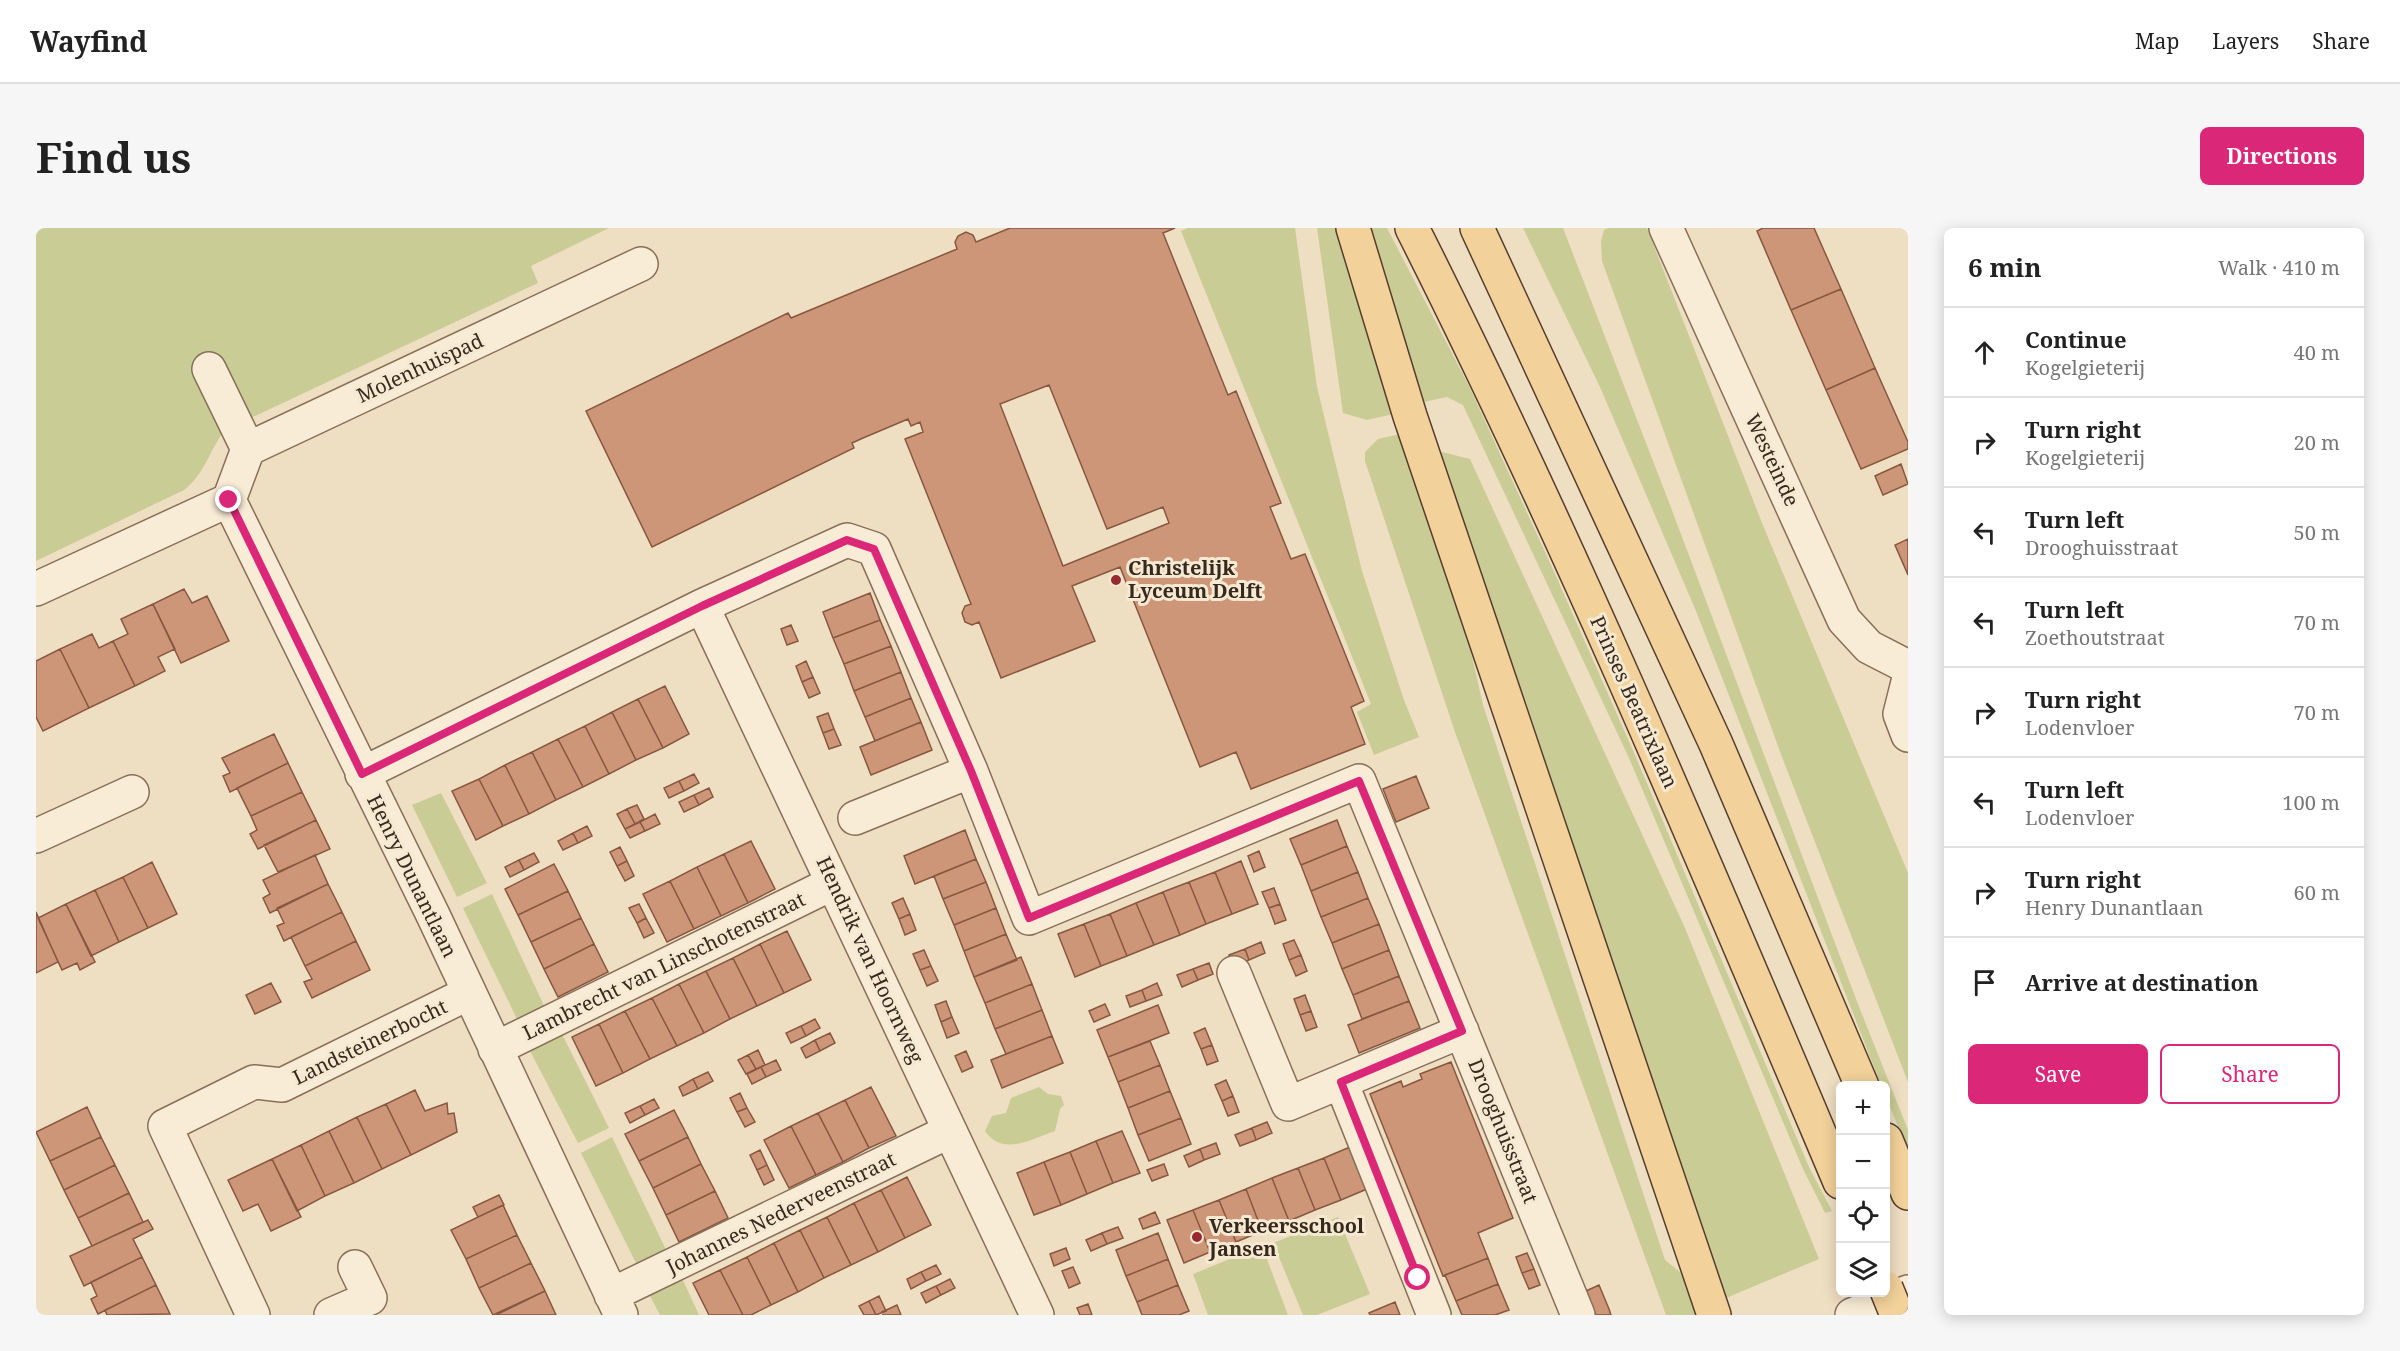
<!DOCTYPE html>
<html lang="en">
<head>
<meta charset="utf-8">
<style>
  body { margin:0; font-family:"Noto Serif",serif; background:#f6f6f6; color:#222 }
  .controls { position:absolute; right:18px; bottom:18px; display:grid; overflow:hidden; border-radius:9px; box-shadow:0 3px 15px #0003 }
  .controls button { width:54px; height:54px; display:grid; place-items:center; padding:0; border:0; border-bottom:2px solid #e0e0e0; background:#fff; color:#222; font:30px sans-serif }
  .stop { position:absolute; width:18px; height:18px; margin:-14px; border:4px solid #db2777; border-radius:50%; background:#fff }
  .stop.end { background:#db2777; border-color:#fff; box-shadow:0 2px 6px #0008 }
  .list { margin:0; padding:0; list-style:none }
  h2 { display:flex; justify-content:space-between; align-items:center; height:78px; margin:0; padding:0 24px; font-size:26px }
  h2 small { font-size:20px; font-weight:400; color:#767676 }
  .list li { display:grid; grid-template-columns:39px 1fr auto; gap:18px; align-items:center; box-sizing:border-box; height:90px; padding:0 24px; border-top:2px solid #e0e0e0 }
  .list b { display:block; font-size:22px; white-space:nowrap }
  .list p { margin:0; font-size:20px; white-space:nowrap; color:#767676 }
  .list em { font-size:20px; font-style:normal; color:#767676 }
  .actions { display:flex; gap:12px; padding:18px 24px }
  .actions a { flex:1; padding:14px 0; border:2px solid #db2777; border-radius:9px; text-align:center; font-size:21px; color:#db2777 }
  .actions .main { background:#db2777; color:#fff }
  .icon { flex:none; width:33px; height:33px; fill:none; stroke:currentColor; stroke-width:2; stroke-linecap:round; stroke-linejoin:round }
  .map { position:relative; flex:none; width:1872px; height:1087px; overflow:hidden; border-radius:9px }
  header { display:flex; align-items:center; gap:36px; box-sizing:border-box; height:84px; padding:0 30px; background:#fff; border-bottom:2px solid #e0e0e0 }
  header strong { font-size:28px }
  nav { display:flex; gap:33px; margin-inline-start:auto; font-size:21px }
  .intro { display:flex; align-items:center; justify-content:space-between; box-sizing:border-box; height:144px; padding:0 36px }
  h1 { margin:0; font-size:42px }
  .button { padding:15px 27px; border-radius:9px; background:#db2777; color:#fff; font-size:21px; font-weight:700 }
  main { display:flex; gap:36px; padding:0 36px }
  aside { flex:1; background:#fff; border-radius:9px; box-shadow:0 3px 15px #0003 }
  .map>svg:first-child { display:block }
  .green { fill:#cacc96 }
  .building { fill:#cd9678; stroke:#88573f; stroke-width:1.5; fill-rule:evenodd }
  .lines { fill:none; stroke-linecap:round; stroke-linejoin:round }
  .minor-casing { stroke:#886f59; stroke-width:36 }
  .major-casing { stroke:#563e2e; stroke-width:36 }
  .minor { stroke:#f9ecd6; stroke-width:33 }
  .major { stroke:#f2d19a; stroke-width:33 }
  .major-bridge-casing { stroke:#563e2e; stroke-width:36; stroke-linecap:butt }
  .major-bridge { stroke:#f2d19a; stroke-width:33 }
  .route { stroke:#db2777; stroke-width:8 }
  .poi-dot { fill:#982931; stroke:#f6e9d2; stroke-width:2 }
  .labels { text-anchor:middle; stroke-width:6; stroke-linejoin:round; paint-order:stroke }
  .street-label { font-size:20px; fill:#38291e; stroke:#f6e9d2 }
  .poi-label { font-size:20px; font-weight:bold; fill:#38291e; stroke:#f6e9d2; text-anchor:start }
</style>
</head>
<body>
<header>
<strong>Wayfind</strong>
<nav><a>Map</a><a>Layers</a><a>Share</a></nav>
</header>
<div class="intro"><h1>Find us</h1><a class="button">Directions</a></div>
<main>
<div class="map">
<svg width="1872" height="1087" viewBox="0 0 1872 1087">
  <rect width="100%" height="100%" fill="#eedec2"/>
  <!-- green -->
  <path class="green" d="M0 0H573L495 38 502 55 189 202C173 222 170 245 148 262L0 333Z
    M1152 0H1259L1281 159 1296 221 1326 343 1368 472 1383 509 1338 527 1321 484 1335 476 1145 3Z
    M1281 0H1301L1362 185 1331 192 1307 185Z
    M1328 0H1351L1433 158 1515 337 1599 527 1773 939 1796 983 1789 985 1767 941 1593 530 1427 177 1411 169 1383 175Z
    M1487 0H1527L1634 277 1820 771 1872 902V923L1850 869V858L1845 857 1660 383 1564 159Z
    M1572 0H1611L1726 295 1872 645V854L1746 529 1566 33 1565 13 1568 2Z
    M1369 205 1417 344 1447 477 1629 1032 1654 1052 1667 1087H1630L1419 504 1329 233V224L1342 211Z
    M1402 223 1434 231 1649 700 1783 1031 1690 1070 1591 803Z
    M405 565 451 655 421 669 376 577Z
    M456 666 510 782 483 795 427 680Z
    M526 806 573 900 542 915 493 821Z
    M1003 859 1012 866 1025 868 1028 877 1024 881 1019 903C995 911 967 929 949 903L956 888 970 885 975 870Z
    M576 909 633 1028 603 1041 545 925Z
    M1302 989 1334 1066 1281 1087H1267L1237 1015Z
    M1226 1018 1252 1087H1172L1157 1046Z
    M646 1050 663 1087H624L613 1066Z"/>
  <!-- building -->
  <path class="building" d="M974 0H1139L1127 5 1192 167 1200 163 1245 275 1234 279 1255 331 1269 326 1328 473 1315 479 1329 516 1215 561 1200 524 1164 539 1084 339 1036 358 1059 413 965 450 943 394 936 397 929 394 926 385 929 378 935 376 869 211 887 204 884 194 875 198 872 191 827 210 816 215 818 220 616 319 550 183 752 85 755 90 921 21 919 14 922 8 930 4 937 7 940 14ZM1013 157 1071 301 1127 279 1133 295 1027 338 964 176Z
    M1727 0H1778L1805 61 1755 82 1721 3Z
    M1805 61 1839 140 1790 162 1755 82Z
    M1839 140 1872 214V221L1825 241 1790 162Z
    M1865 236 1872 256 1847 267 1839 248Z
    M1872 311V347L1859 317Z
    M148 361 156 375 171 368 193 413 145 435 117 376Z
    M834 365 844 392 797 410 787 384Z
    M117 376 139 421 122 429 129 443 99 458 77 413 92 406 85 391Z
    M844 392 855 418 808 436 797 410Z
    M755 397 762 413 751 417 745 401Z
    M56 406 63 420 77 413 99 458 53 480 24 421Z
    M855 418 865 444 818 463 808 436Z
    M24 421 53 480 7 503 0 489V433Z
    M770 433 777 449 766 454 760 438Z
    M865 444 875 470 829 489 818 463Z
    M777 449 784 465 773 470 766 454Z
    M629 458 653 506 627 520 602 471Z
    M875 470 885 494 839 513 829 489Z
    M602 471 627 520 600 532 576 484Z
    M576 484 600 532 573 546 549 498Z
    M792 485 798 501 787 505 781 489Z
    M885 494 896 522 835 547 824 519Z
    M549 498 573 546 547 559 522 511Z
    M798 501 805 517 793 521 787 505Z
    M238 506 252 535 194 564 187 548 194 545 186 530Z
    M522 511 547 559 520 572 496 524Z
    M496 524 520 572 493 586 469 537Z
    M252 535 266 564 215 588 201 560Z
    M469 537 493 586 467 598 443 551Z
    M658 546 663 555 648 563 643 553Z
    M1380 548 1393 580 1360 594 1347 561Z
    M443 551 467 598 440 612 416 563Z
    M643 553 648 563 633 570 628 560Z
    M673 560 677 569 663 577 658 567Z
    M266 564 280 592 222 621 214 606 221 602 215 588Z
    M658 567 663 577 648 584 643 574Z
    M601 577 608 591 599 596 591 581Z
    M591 581 599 596 589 601 581 586Z
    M619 586 624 596 609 603 604 594Z
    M280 592 294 621 242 644 228 617Z
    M1301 592 1311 618 1265 637 1254 611Z
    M604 594 609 603 594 610 589 601Z
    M551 598 556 608 542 615 537 605Z
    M929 602 940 631 879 656 868 628Z
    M537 605 542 615 527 622 522 613Z
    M715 613 739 661 712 675 688 626Z
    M1311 618 1322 644 1275 663 1265 637Z
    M584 619 591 633 581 638 574 624Z
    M1223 623 1229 639 1218 644 1212 628Z
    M498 625 503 634 488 642 483 632Z
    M688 626 712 675 685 688 661 639Z
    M279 627 292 656 234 685 227 670 234 666 227 652Z
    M940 631 950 654 907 671 898 648Z
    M483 632 488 642 474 649 469 639Z
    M591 633 598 648 589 653 581 638Z
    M1205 633 1222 676 1196 686 1179 644Z
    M116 634 141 686 112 700 87 649Z
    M518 636 532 663 482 687 469 661Z
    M661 639 685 688 658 701 634 653Z
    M1179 644 1196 686 1170 696 1153 654Z
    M1322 644 1332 670 1285 689 1275 663Z
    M87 649 112 700 83 714 59 662Z
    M634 653 658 701 631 714 607 666Z
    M950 654 960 680 918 697 907 671Z
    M1153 654 1170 696 1144 707 1127 664Z
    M292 656 306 684 248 713 241 698 248 695 241 680Z
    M1238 660 1244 676 1233 680 1226 664Z
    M59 662 83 714 55 728 30 676Z
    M532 663 545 690 495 714 482 687Z
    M1127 664 1144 707 1118 717 1100 675Z
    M867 670 874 686 863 691 856 675Z
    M1332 670 1343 696 1296 715 1285 689Z
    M1100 675 1118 717 1091 728 1074 686Z
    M30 676 59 734 44 742 41 735 26 742 2 690Z
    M603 676 610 690 601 695 593 680Z
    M1244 676 1250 692 1239 696 1233 680Z
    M960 680 970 706 928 723 918 697Z
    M0 684 22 734 0 745Z
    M306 684 320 713 269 738 255 709Z
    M874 686 880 702 869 707 863 691Z
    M1074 686 1091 728 1065 738 1048 696Z
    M545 690 558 716 508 741 495 714Z
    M610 690 618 705 608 710 601 695Z
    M1048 696 1065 738 1039 749 1022 706Z
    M1343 696 1353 722 1306 741 1296 715Z
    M751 703 775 752 748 765 724 716Z
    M970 706 981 732 938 749 928 723Z
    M1258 712 1265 727 1253 732 1247 716Z
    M320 713 334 742 276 770 268 754 276 751 269 738Z
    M1225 714 1229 725 1213 732 1209 721Z
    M558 716 572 744 522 769 508 741Z
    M724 716 748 765 721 778 697 730Z
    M1209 721 1213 732 1197 738 1193 727Z
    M888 722 895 738 884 742 877 726Z
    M1353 722 1363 748 1317 767 1306 741Z
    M1265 727 1271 743 1260 748 1253 732Z
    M985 729 996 756 949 775 938 749Z
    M697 730 721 778 694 791 670 743Z
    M1173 735 1177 746 1162 752 1157 741Z
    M895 738 902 753 891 758 884 742Z
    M1157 741 1162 752 1146 759 1141 747Z
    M670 743 694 791 668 805 643 756Z
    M1363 748 1373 773 1326 791 1317 767Z
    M235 755 245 774 219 786 210 767Z
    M1121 755 1126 767 1110 773 1106 762Z
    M643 756 668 805 641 818 616 770Z
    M996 756 1006 782 959 801 949 775Z
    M1106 762 1110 773 1094 779 1090 768Z
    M1269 767 1275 783 1264 787 1258 771Z
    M616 770 641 818 614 831 589 783Z
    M910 773 916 789 905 794 899 777Z
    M1373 773 1384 800 1323 825 1312 797Z
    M1069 776 1074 787 1058 794 1053 783Z
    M1122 777 1133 805 1072 829 1061 802Z
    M1006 782 1016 808 970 826 959 801Z
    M589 783 614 831 587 845 563 796Z
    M1275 783 1281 799 1270 803 1264 787Z
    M916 789 923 805 911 810 905 794Z
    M779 791 784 800 770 808 765 798Z
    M563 796 587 845 560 858 536 809Z
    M765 798 770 808 755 815 750 805Z
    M1169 800 1176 817 1165 821 1158 805Z
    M794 805 799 815 784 823 779 812Z
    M1016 808 1027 835 966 860 955 832Z
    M779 812 784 823 770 830 765 820Z
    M1114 813 1124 837 1082 854 1072 829Z
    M1176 817 1182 833 1171 837 1165 821Z
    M722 822 729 837 720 841 712 827Z
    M930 823 937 839 926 844 919 828Z
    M712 827 720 841 710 846 702 832Z
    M740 832 745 842 730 849 725 839Z
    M1415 834 1477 990 1442 1005 1452 1030 1407 1048 1334 866 1365 853 1367 859 1386 851 1384 846Z
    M1124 837 1134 863 1092 880 1082 854Z
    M725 839 730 849 716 856 711 846Z
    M672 844 677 853 662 861 657 851Z
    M657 851 662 861 647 868 643 859Z
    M1190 852 1197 868 1186 873 1179 857Z
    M835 859 860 908 833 920 809 872Z
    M379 862 389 883 411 875 412 886 418 885 421 904 375 927 350 876Z
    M1134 863 1145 890 1102 907 1092 880Z
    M704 865 711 880 701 884 694 870Z
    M1197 868 1203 884 1192 888 1186 873Z
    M618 871 623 880 609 887 604 878Z
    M809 872 833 920 807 934 782 885Z
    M350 876 375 927 346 941 321 889Z
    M604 878 609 887 594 895 589 885Z
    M51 879 65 909 14 933 0 904Z
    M711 880 719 894 709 899 701 884Z
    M638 882 652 909 603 933 589 906Z
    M782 885 807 934 780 947 755 898Z
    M321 889 346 941 318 955 293 903Z
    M1145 890 1155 916 1113 933 1102 907Z
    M1231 894 1236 905 1220 912 1216 900Z
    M755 898 780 947 753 960 728 912Z
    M1216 900 1220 912 1204 918 1199 907Z
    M293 903 318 955 289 968 265 917Z
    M1086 903 1104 945 1077 955 1060 913Z
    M65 909 79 937 28 962 14 933Z
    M652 909 665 936 617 960 603 933Z
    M1060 913 1077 955 1051 966 1034 924Z
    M1180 915 1184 926 1168 932 1164 921Z
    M265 917 289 968 261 983 236 931Z
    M1314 919 1331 961 1305 972 1288 930Z
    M1164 921 1168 932 1153 939 1148 928Z
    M724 922 731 937 721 942 714 927Z
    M1034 924 1051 966 1025 977 1008 934Z
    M1288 930 1305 972 1279 982 1262 940Z
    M236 931 265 989 235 1003 222 976 207 983 192 952Z
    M1008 934 1025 977 998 987 981 945Z
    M665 936 679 963 630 987 617 960Z
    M1128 936 1132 947 1116 953 1111 942Z
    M79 937 93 965 42 990 28 962Z
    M731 937 738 952 728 957 721 942Z
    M1262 940 1279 982 1253 993 1236 950Z
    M871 949 895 997 869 1010 845 962Z
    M1236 950 1253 993 1226 1003 1210 961Z
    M1210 961 1226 1003 1200 1014 1183 972Z
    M845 962 869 1010 842 1024 818 975Z
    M679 963 692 990 643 1014 630 987Z
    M93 965 107 994 56 1018 42 990Z
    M463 967 468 977 442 989 437 979Z
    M1183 972 1200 1014 1174 1024 1157 982Z
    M818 975 842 1024 815 1037 791 989Z
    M467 977 481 1007 430 1031 415 1002Z
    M1157 982 1174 1024 1148 1035 1131 992Z
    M1119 984 1124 995 1107 1001 1103 991Z
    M791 989 815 1037 788 1050 764 1002Z
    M112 992 117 1001 97 1011 106 1029 48 1058 34 1028Z
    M1082 999 1087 1010 1071 1016 1066 1005Z
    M764 1002 788 1050 762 1064 738 1015Z
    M1066 1005 1071 1016 1055 1023 1050 1012Z
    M1122 1005 1132 1031 1090 1048 1080 1022Z
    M481 1007 495 1035 443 1060 430 1031Z
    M738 1015 762 1064 735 1077 711 1029Z
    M1030 1020 1034 1031 1018 1038 1014 1026Z
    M1491 1025 1498 1041 1486 1045 1480 1029Z
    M106 1029 120 1057 62 1086 55 1071 61 1068 55 1054Z
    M711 1029 735 1077 715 1087H707L684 1042Z
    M1452 1030 1462 1056 1420 1073 1409 1047Z
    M1132 1031 1142 1057 1101 1074 1090 1048Z
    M495 1035 509 1063 457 1087 443 1060Z
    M900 1037 905 1046 890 1053 885 1044Z
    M1037 1039 1044 1055 1033 1060 1026 1043Z
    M1498 1041 1504 1057 1493 1061 1486 1045Z
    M684 1042 707 1087H673L657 1055Z
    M885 1044 890 1053 875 1061 871 1051Z
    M914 1051 919 1060 905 1067 900 1058Z
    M1462 1056 1473 1082 1459 1087H1426L1420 1073Z
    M120 1057 134 1086 71 1087 69 1082Z
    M1142 1057 1153 1083 1143 1087H1106L1101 1074Z
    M1563 1057 1573 1081 1575 1087H1560L1550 1063Z
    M900 1058 905 1067 890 1075 885 1065Z
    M509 1063 520 1087H460Z
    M843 1068 850 1083 840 1087 833 1073Z
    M833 1073 840 1087H828L823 1078Z
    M1359 1074 1364 1087H1334L1333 1085Z
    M1052 1076 1056 1087H1044L1041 1080Z
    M861 1077 865 1087H847L846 1084Z"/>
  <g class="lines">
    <!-- minor casing -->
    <g class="minor-casing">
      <path id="minor" d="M1630 0 1808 392 1833 419 1872 439
        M173 141 212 221
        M193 272 397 687 585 1087
        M193 272 212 221 605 36
        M0 361 193 272
        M666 378 1001 1087
        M1872 454 1864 486 1872 507
        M326 546 666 378 811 312 838 321 935 543 993 690 1323 553 1542 1087
        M819 590 935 543
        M0 608 96 564
        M1198 745 1252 876 1426 803
        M459 821 797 655
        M1305 854 1398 1087
        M575 1067 914 903
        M217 1087 129 898 218 854 246 857 433 765
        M295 1087 334 1070 319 1039
        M1816 1087 1872 1064"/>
    </g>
    <!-- major casing -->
    <g class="major-casing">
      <path id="major" d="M1317 0 1374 188 1678 1087
        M1376 0C1533 311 1668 633 1804 954
        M1441 0 1680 516 1826 858
        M1850 912 1872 965"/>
    </g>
    <!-- minor -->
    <use href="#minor" class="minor"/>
    <!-- major -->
    <use href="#major" class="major"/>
    <!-- major-bridge casing -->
    <g class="major-bridge-casing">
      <path id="major-bridge" d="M1850 1060 1861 1087"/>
    </g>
    <!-- major-bridge -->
    <use href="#major-bridge" class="major-bridge"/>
  </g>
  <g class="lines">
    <!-- route -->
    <path class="route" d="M193 272 326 546 666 378 811 312 838 321 935 543 993 690 1323 553 1426 803 1305 854 1382 1050"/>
  </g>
  <!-- markers -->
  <g class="poi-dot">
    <circle cx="1080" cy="352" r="6"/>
    <circle cx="1161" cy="1009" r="6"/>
  </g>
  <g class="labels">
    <!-- street labels -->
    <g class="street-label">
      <text transform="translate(384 140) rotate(-25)" y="7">Molenhuispad</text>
      <text transform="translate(1736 232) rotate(65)" y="7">Westeinde</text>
      <text transform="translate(1598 474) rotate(66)" y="7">Prinses Beatrixlaan</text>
      <text transform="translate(376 648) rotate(64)" y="7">Henry Dunantlaan</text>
      <text transform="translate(834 732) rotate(65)" y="7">Hendrik van Hoornweg</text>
      <text transform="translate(628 738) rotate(-26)" y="7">Lambrecht van Linschotenstraat</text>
      <text transform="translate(334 814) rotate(-26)" y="7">Landsteinerbocht</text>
      <text transform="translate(1467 903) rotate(68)" y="7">Drooghuisstraat</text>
      <text transform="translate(745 985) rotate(-26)" y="7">Johannes Nederveenstraat</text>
    </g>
    <!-- poi labels -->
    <g class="poi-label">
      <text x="1092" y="347">Christelijk<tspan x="1092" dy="23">Lyceum Delft</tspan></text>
      <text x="1173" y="1005">Verkeersschool<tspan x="1173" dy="23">Jansen</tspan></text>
    </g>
  </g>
</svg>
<div class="controls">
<button>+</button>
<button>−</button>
<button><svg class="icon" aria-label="locate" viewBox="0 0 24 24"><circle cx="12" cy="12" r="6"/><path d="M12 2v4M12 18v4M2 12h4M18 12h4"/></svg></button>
<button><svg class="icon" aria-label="layers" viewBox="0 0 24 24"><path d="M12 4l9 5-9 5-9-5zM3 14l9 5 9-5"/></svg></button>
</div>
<div class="stop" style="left:1382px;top:1050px"></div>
<div class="stop end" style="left:193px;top:272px"></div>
</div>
<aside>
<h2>6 min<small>Walk · 410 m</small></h2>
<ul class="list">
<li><svg class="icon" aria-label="ahead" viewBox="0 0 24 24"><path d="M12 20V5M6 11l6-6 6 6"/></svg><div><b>Continue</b><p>Kogelgieterij</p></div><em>40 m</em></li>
<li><svg class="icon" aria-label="right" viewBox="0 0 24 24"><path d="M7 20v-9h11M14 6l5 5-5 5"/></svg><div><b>Turn right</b><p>Kogelgieterij</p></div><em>20 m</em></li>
<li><svg class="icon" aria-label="left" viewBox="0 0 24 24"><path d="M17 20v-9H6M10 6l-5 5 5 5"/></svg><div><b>Turn left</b><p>Drooghuisstraat</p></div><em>50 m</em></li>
<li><svg class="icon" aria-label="left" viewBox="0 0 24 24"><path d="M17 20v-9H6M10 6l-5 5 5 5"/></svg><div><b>Turn left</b><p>Zoethoutstraat</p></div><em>70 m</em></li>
<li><svg class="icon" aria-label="right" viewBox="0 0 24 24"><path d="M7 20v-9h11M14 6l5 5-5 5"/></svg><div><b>Turn right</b><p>Lodenvloer</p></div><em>70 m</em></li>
<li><svg class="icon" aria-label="left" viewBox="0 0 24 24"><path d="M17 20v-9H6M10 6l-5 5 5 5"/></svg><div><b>Turn left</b><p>Lodenvloer</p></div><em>100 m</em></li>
<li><svg class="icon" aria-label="right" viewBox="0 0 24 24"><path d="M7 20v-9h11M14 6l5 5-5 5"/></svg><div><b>Turn right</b><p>Henry Dunantlaan</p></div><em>60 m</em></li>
<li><svg class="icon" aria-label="arrive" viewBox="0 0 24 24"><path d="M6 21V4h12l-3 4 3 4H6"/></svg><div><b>Arrive at destination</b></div></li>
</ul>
<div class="actions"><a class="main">Save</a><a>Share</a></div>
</aside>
</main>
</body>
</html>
